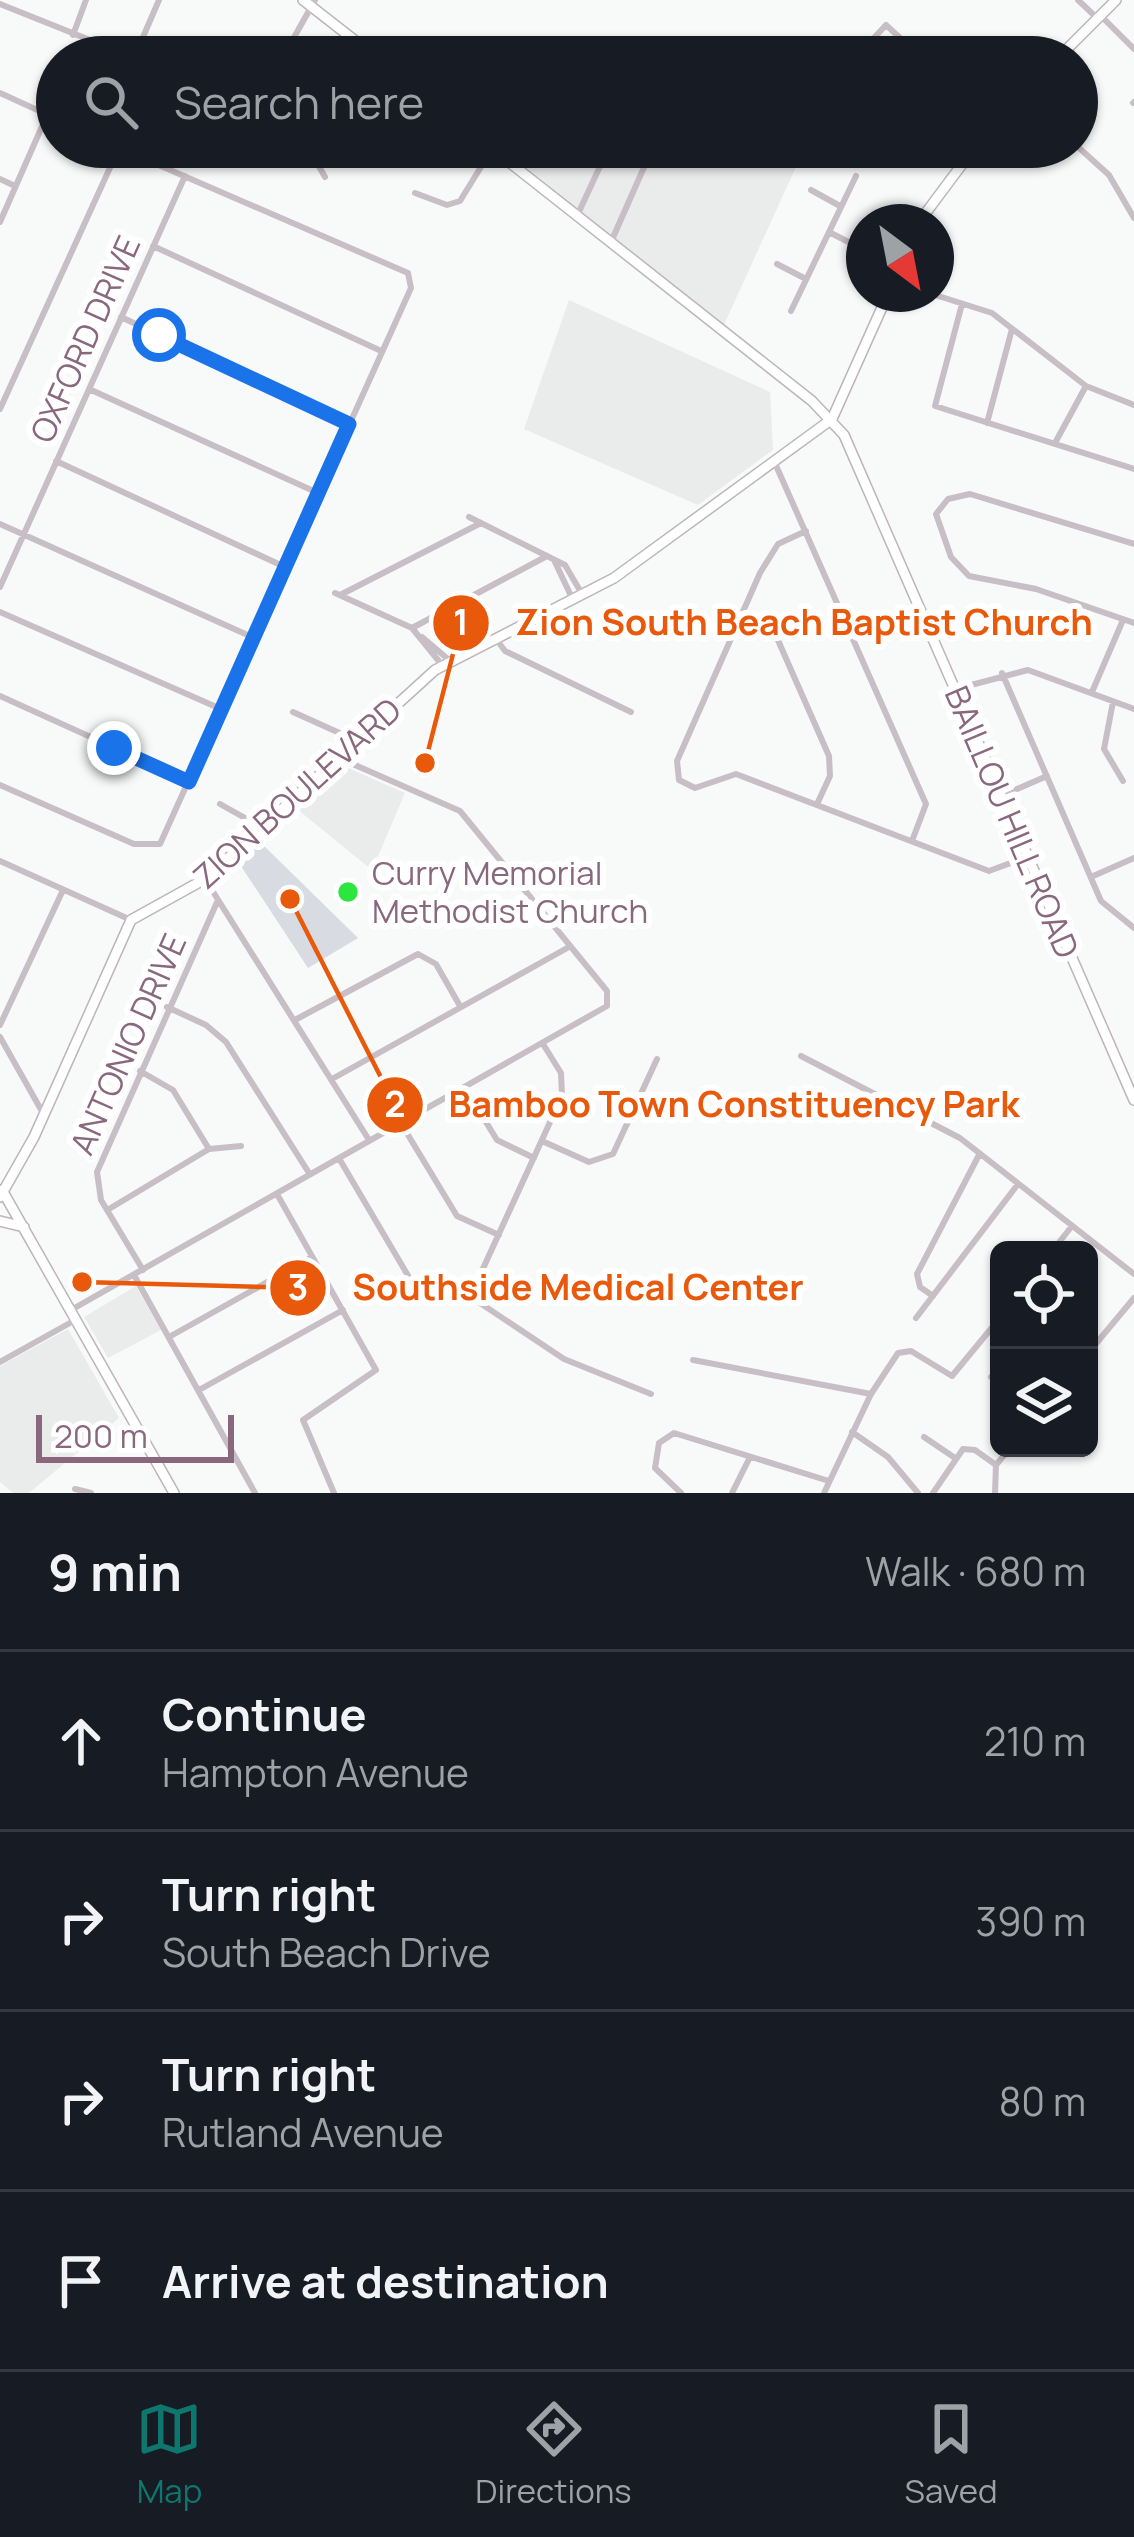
<!DOCTYPE html>
<html lang="en">
<head>
<meta charset="utf-8">
<style>
  body { margin:0; font-family:Manrope,sans-serif; background:#20242c; color:#f1f3f6 }
  .controls { position:absolute; right:36px; bottom:36px; display:grid; overflow:hidden; border-radius:18px; box-shadow:0 3px 9px #0004 }
  .controls button { width:108px; height:108px; display:grid; place-items:center; padding:0; border:0; border-bottom:3px solid #363941; background:#171b24; color:#f1f3f6; font:60px sans-serif }
  .compass { position:absolute; left:846px; top:204px; width:108px; height:108px; border-radius:50%; background:#171b24; box-shadow:0 3px 9px #0004; rotate:148deg }
  .scale { position:absolute; left:36px; bottom:30px; width:198px; box-sizing:border-box; padding-left:12px; border:6px solid #89687e; border-top:0; font-size:33px; line-height:42px; white-space:nowrap; color:#89687e; -webkit-text-stroke:9px #fff; paint-order:stroke }
  .stop { position:absolute; width:36px; height:36px; margin:-27px; border:9px solid #1a73e8; border-radius:50%; background:#fff }
  .stop.end { background:#1a73e8; border-color:#fff; box-shadow:0 3px 12px #0008 }
  .list { margin:0; padding:0; list-style:none }
  h2 { display:flex; justify-content:space-between; align-items:center; height:156px; margin:0; padding:0 48px; font-size:51px }
  h2 small { font-size:39px; font-weight:400; color:#9ea1a6 }
  .list li { display:grid; grid-template-columns:78px 1fr auto; gap:36px; align-items:center; box-sizing:border-box; height:180px; padding:0 48px; border-top:3px solid #363941 }
  .list b { display:block; font-size:45px; white-space:nowrap }
  .list p { margin:0; font-size:39px; white-space:nowrap; color:#9ea1a6 }
  .list em { font-size:39px; font-style:normal; color:#9ea1a6 }
  .icon { flex:none; width:66px; height:66px; fill:none; stroke:currentColor; stroke-width:2; stroke-linecap:round; stroke-linejoin:round }
  .map { position:relative; flex:none; width:1134px; height:1493px; overflow:hidden }
  .search { position:absolute; background:#171b24; box-shadow:0 3px 9px #0004; left:36px; right:36px; top:36px; height:132px; display:flex; align-items:center; gap:30px; box-sizing:border-box; padding:0 42px; border-radius:66px; color:#9ea1a6; font-size:45px }
  .sheet { height:876px; background:#171b24 }
  nav { display:flex; justify-content:space-around; align-items:center; box-sizing:border-box; height:168px; border-top:3px solid #363941; background:#171b24; font-size:33px; color:#9ea1a6 }
  nav a { display:grid; justify-items:center; gap:6px }
  nav .on { color:#0f766e }
  .map>svg:first-child { display:block }
  .built { fill:#eaebeb }
  .green { fill:#d8dce2 }
  .lines { fill:none; stroke-linecap:round; stroke-linejoin:round }
  .major-casing { stroke:#beb4bb; stroke-width:12 }
  .minor { stroke:#c8bec5; stroke-width:6 }
  .major { stroke:#fff; stroke-width:9 }
  .route { stroke:#1a73e8; stroke-width:15 }
  .poi-dot { fill:#2ce53f; stroke:#fff; stroke-width:4.5 }
  .labels { text-anchor:middle; stroke-width:12; stroke-linejoin:round; paint-order:stroke }
  .street-label { font-size:33px; fill:#89687e; stroke:#fff }
  .poi-label { font-size:33px; fill:#89687e; stroke:#fff; text-anchor:start }
  .leader { fill:none; stroke:#e8590c; stroke-width:4.5 }
  .callout-dot { fill:#e8590c; stroke:#fff; stroke-width:4.5 }
  .mark-label { font-size:36px; text-anchor:middle; font-weight:bold; fill:#fff }
  .callout-label { font-size:36px; text-anchor:middle; font-weight:bold; fill:#e8590c; stroke:#fff; stroke-width:12; stroke-linejoin:round; paint-order:stroke }
</style>
</head>
<body>
<div class="map">
<svg width="1134" height="1493" viewBox="0 0 1134 1493">
  <rect width="100%" height="100%" fill="#f7faf9"/>
  <!-- built -->
  <path class="built" d="M502 147H805L723 327Z
    M569 300 770 392 773 450 698 505 524 429Z
    M341 765 405 793 372 870 297 809Z
    M136 1286 161 1330 108 1358 84 1317Z
    M68 1329 119 1418 29 1493H13L0 1482V1366Z"/>
  <!-- green -->
  <path class="green" d="M260 842 358 938 308 968 237 860Z"/>
  <g class="lines">
    <!-- major casing -->
    <g class="major-casing">
      <path id="major" d="M303 0 376 57
        M1059 57 1116 0
        M490 147 812 401 844 435 1134 1100
        M919 222 975 147
        M2 1190 174 1493
        M0 1197 34 1137 131 920 205 879 435 670 614 578 832 419 888 294
        M0 1221 24 1227"/>
    </g>
    <!-- minor -->
    <path class="minor" d="M1078 0 1097 18
      M0 4 125 54 140 44 159 0
      M1100 15 1134 49
      M73 35 86 0
      M205 57 207 54
      M283 57 315 0
      M856 57 886 25 921 57
      M0 93 57 119
      M1133 103 1134 102
      M1077 146 1109 175 1134 218
      M316 147 313 156 325 177
      M844 148V147
      M0 179 15 186
      M811 190 840 206
      M415 193 447 205 460 201 492 149
      M577 216 609 147
      M0 222 47 115
      M829 232 864 250
      M611 242 653 147
      M153 246 379 350
      M777 264 806 279
      M932 294 992 313 1086 386 1134 405
      M962 304 935 406 1134 469
      M791 311 856 176
      M121 317 349 424
      M89 389 318 493
      M0 409 119 148
      M987 423 1012 329
      M1055 443 1086 386
      M56 461 285 567
      M774 461 926 804 912 841
      M469 517 565 565 582 594
      M0 524 252 637
      M806 531 778 544 760 573 677 761 679 780 695 788 736 774 989 871 1027 857
      M1134 544 970 494 948 499 936 514 951 557 969 576 1036 589 1134 623
      M555 562 572 598
      M0 587 185 176
      M335 593 412 628 442 665
      M340 595 481 523
      M0 612 221 709
      M741 620 777 638 829 756 830 776 818 802
      M412 628 547 556
      M422 637 449 660
      M496 639 505 651 631 712
      M1002 673 1101 901 1134 928
      M956 689 1028 670 1134 709
      M1092 692 1123 620
      M0 696 188 781
      M1113 702 1104 749 1123 781
      M293 712 355 740
      M0 785 134 844H160L411 288 408 273 117 147
      M1001 796 1047 776
      M220 804 263 828
      M0 861 131 920
      M1091 877 1134 858
      M205 879 369 1140
      M167 1007 206 1025 226 1042 309 1173
      M295 1020 418 954 436 964 460 1006
      M0 1025 63 890
      M0 1037 44 1115
      M801 1056 960 1138 1134 1274
      M332 1079 569 947
      M465 1088 497 1140 534 1158
      M402 1125 457 1216 499 1235
      M542 1141 589 1162 613 1154 657 1059
      M209 1149 241 1146
      M340 1160 410 1279 430 1297 464 1298 475 1286 562 1096 561 1073 543 1044
      M277 1194 376 1370 303 1420 334 1493
      M109 1209 209 1149 173 1090 140 1071
      M1053 1250 1072 1226
      M143 1270 101 1200 97 1172 218 900
      M134 1275 255 1493
      M468 1295 564 1359 651 1394
      M933 1296 920 1287 917 1274 979 1155
      M71 1310 607 1006V991L460 811 339 758
      M916 1318 1018 1184
      M169 1337 312 1257
      M1089 1352 1134 1298
      M693 1360 871 1394
      M0 1362 77 1319
      M991 1377 999 1367
      M199 1390 343 1310
      M852 1432 888 1457 918 1493
      M924 1437 955 1458
      M75 1489 91 1493
      M681 1493 655 1468 659 1443 674 1433 829 1481
      M732 1493 750 1457
      M824 1493 871 1394 898 1353 911 1351 952 1376 999 1319
      M933 1493 963 1449 975 1450 996 1465
      M995 1493 996 1465 1010 1448"/>
    <!-- major -->
    <use href="#major" class="major"/>
  </g>
  <g class="lines">
    <!-- route -->
    <path class="route" d="M114 748 189 782 349 424 159 335"/>
  </g>
  <!-- markers -->
  <circle class="poi-dot" cx="348" cy="892" r="12"/>
  <g class="labels">
    <!-- street labels -->
    <g class="street-label">
      <text transform="translate(85 339) rotate(-66)" y="12">OXFORD DRIVE</text>
      <text transform="translate(297 793) rotate(-42)" y="12">ZION BOULEVARD</text>
      <text transform="translate(1012 822) rotate(67)" y="12">BAILLOU HILL ROAD</text>
      <text transform="translate(128 1044) rotate(-66)" y="12">ANTONIO DRIVE</text>
    </g>
    <!-- poi labels -->
    <g class="poi-label">
      <text x="372" y="885">Curry Memorial<tspan x="372" dy="38">Methodist Church</tspan></text>
    </g>
  </g>
  <!-- callouts -->
  <path class="leader" d="M425 763L461 623M290 899L395 1105M82 1282L298 1288"/>
  <g class="callout-dot">
    <circle cx="425" cy="763" r="12"/>
    <circle cx="290" cy="899" r="12"/>
    <circle cx="82" cy="1282" r="12"/>
    <circle cx="461" cy="623" r="30"/>
    <circle cx="395" cy="1105" r="30"/>
    <circle cx="298" cy="1288" r="30"/>
  </g>
  <g class="mark-label">
    <text x="461" y="635">1</text>
    <text x="395" y="1117">2</text>
    <text x="298" y="1300">3</text>
  </g>
  <g class="callout-label">
    <text x="804" y="635">Zion South Beach Baptist Church</text>
    <text x="734" y="1117">Bamboo Town Constituency Park</text>
    <text x="578" y="1300">Southside Medical Center</text>
  </g>
</svg>
<div class="controls">
<button><svg class="icon" aria-label="locate" viewBox="0 0 24 24"><circle cx="12" cy="12" r="6"/><path d="M12 2v4M12 18v4M2 12h4M18 12h4"/></svg></button>
<button><svg class="icon" aria-label="layers" viewBox="0 0 24 24"><path d="M12 4l9 5-9 5-9-5zM3 14l9 5 9-5"/></svg></button>
</div>
<svg class="compass" viewBox="-18 -18 36 36"><path d="M0-13l5 13h-10z" fill="#e53935"/><path d="M0 13l5-13h-10z" fill="#9ea1a6"/></svg>
<div class="scale">200 m</div>
<div class="stop" style="left:159px;top:335px"></div>
<div class="stop end" style="left:114px;top:748px"></div>
<div class="search"><svg class="icon" aria-label="search" viewBox="0 0 24 24"><circle cx="10" cy="10" r="6"/><path d="M15 15l6 6"/></svg>Search here</div>
</div>
<section class="sheet">
<h2>9 min<small>Walk · 680 m</small></h2>
<ul class="list">
<li><svg class="icon" aria-label="ahead" viewBox="0 0 24 24"><path d="M12 20V5M6 11l6-6 6 6"/></svg><div><b>Continue</b><p>Hampton Avenue</p></div><em>210 m</em></li>
<li><svg class="icon" aria-label="right" viewBox="0 0 24 24"><path d="M7 20v-9h11M14 6l5 5-5 5"/></svg><div><b>Turn right</b><p>South Beach Drive</p></div><em>390 m</em></li>
<li><svg class="icon" aria-label="right" viewBox="0 0 24 24"><path d="M7 20v-9h11M14 6l5 5-5 5"/></svg><div><b>Turn right</b><p>Rutland Avenue</p></div><em>80 m</em></li>
<li><svg class="icon" aria-label="arrive" viewBox="0 0 24 24"><path d="M6 21V4h12l-3 4 3 4H6"/></svg><div><b>Arrive at destination</b></div></li>
</ul>
</section>
<nav>
<a class="on"><svg class="icon" aria-label="map" viewBox="0 0 24 24"><path d="M3 6l6-2 6 2 6-2v14l-6 2-6-2-6 2zM9 4v14M15 6v14"/></svg>Map</a>
<a><svg class="icon" aria-label="directions" viewBox="0 0 24 24"><path d="M12 3l9 9-9 9-9-9zM9 14v-3h6M13 9l2 2-2 2"/></svg>Directions</a>
<a><svg class="icon" aria-label="saved" viewBox="0 0 24 24"><path d="M7 4h10v16l-5-4-5 4z"/></svg>Saved</a>
</nav>
</body>
</html>
